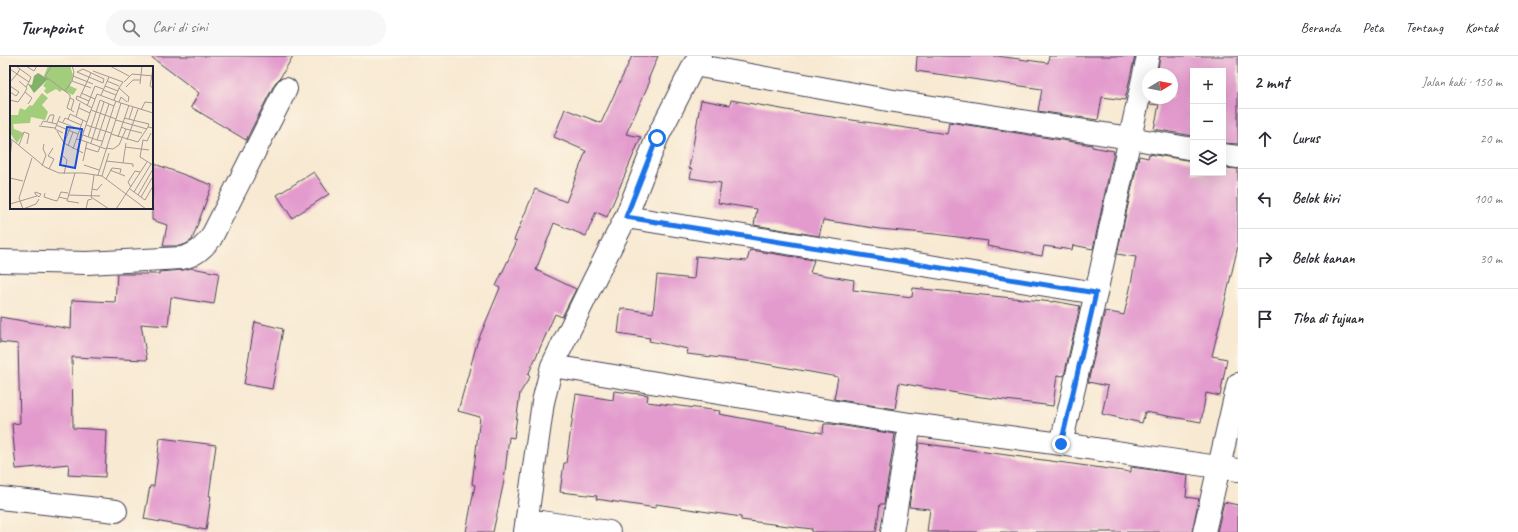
<!DOCTYPE html>
<html lang="id">
<head>
<meta charset="utf-8">
<style>
  body { margin:0; font-family:Caveat,sans-serif; background:#f7f7f7; color:#2b2b33 }
  .controls { position:absolute; right:12px; top:12px; display:grid; overflow:hidden; border-radius:0px; box-shadow:0 4px 16px #0002 }
  .controls button { width:36px; height:36px; display:grid; place-items:center; padding:0; border:0; border-bottom:1px solid #e1e1e2; background:#fff; color:#2b2b33; font:20px sans-serif }
  .compass { position:absolute; left:1142px; top:12px; width:36px; height:36px; border-radius:50%; background:#fff; box-shadow:0 4px 16px #0002; rotate:80deg }
  .stop { position:absolute; width:12px; height:12px; margin:-9px; border:3px solid #1a73e8; border-radius:50%; background:#fff }
  .stop.end { background:#1a73e8; border-color:#fff; box-shadow:0 1px 4px #0008 }
  .list { margin:0; padding:0; list-style:none }
  h2 { display:flex; justify-content:space-between; align-items:center; height:52px; margin:0; padding:0 16px; font-size:17px }
  h2 small { font-size:13px; font-weight:400; color:#7c7c81 }
  .list li { display:grid; grid-template-columns:26px 1fr auto; gap:12px; align-items:center; box-sizing:border-box; height:60px; padding:0 16px; border-top:1px solid #e1e1e2 }
  .list b { display:block; font-size:15px; white-space:nowrap }
  .list em { font-size:13px; font-style:normal; color:#7c7c81 }
  .icon { flex:none; width:22px; height:22px; fill:none; stroke:currentColor; stroke-width:2; stroke-linecap:round; stroke-linejoin:round }
  .map { position:relative; flex:none; width:1238px; height:476px; overflow:hidden }
  header { display:flex; align-items:center; gap:24px; box-sizing:border-box; height:56px; padding:0 20px; background:#fff; border-bottom:1px solid #e1e1e2 }
  header strong { font-size:19px }
  nav { display:flex; gap:22px; margin-inline-start:auto; font-size:14px }
  .search { width:280px; height:36px; background:#f7f7f7; display:flex; align-items:center; gap:10px; box-sizing:border-box; padding:0 14px; border-radius:22px; color:#7c7c81; font-size:15px }
  main { display:flex }
  aside { flex:1; background:#fff }
  .map>svg:first-child { display:block }
  .building { fill:#e39bce }
  .lines { fill:none; stroke-linecap:round; stroke-linejoin:round }
  .street-casing { stroke:#424052; stroke-width:24 }
  .street { stroke:#fff; stroke-width:22 }
  .route { stroke:#1a73e8; stroke-width:5 }
  .inset-road { fill:none; stroke:#a29996; stroke-width:1 }
  .view { fill:#1d4ed8; fill-opacity:0.15; stroke:#1d4ed8; stroke-width:2 }
  .inset-edge { fill:none; stroke:#22223b; stroke-width:2 }
</style>
</head>
<body>
<header>
<strong>Turnpoint</strong>
<div class="search"><svg class="icon" aria-label="search" viewBox="0 0 24 24"><circle cx="10" cy="10" r="6"/><path d="M15 15l6 6"/></svg>Cari di sini</div>
<nav><a>Beranda</a><a>Peta</a><a>Tentang</a><a>Kontak</a></nav>
</header>
<main>
<div class="map">
<svg width="1238" height="476" viewBox="0 0 1238 476">
  <rect width="100%" height="100%" fill="#fcf5e5"/>
  <filter id="ink" filterUnits="userSpaceOnUse"><feTurbulence type="fractalNoise" baseFrequency=".025" numOctaves="2"/><feDisplacementMap in="SourceGraphic" scale="8" xChannelSelector="R" yChannelSelector="G"/><feConvolveMatrix kernelMatrix="1 2 1 2 8 2 1 2 1" color-interpolation-filters="sRGB"/></filter>
  <filter id="wash" filterUnits="userSpaceOnUse"><feTurbulence type="fractalNoise" baseFrequency=".012" numOctaves="4" result="noise"/><feDisplacementMap in="SourceGraphic" scale="16" xChannelSelector="R" yChannelSelector="G"/><feGaussianBlur stdDeviation="0.9" result="paint"/><feColorMatrix in="noise" values="0 0 0 0 0 0 0 0 0 0 0 0 0 0 0 0 0 1.4 0 .05"/><feComposite in="paint" operator="in"/></filter>
  <g filter="url(#wash)">
    <rect width="100%" height="100%" fill="#f8e9d2"/>
    <g id="blocks">
      <!-- building -->
      <path class="building" d="M150 0H293L280 22 275 27 246 84 191 51 199 37Z
        M632 0H658L648 24 650 25 626 78 641 81 607 161 596 156 586 180 554 167 536 214 576 233 562 261 555 258 528 319 530 321 520 337 514 382 509 381 504 425 493 476H466L475 429 472 428 480 361 458 355 477 287 500 232 496 230 517 185 514 184 535 133 566 146 586 95 554 81 565 53 601 67Z
        M917 0H997L1048 7 1049 0H1135L1125 44 1102 41 1098 64 1038 55 1042 33 916 15Z
        M1160 0H1238V88L1223 87V15H1193V80L1154 73 1159 49 1150 48 1152 42H1172V18H1157Z
        M701 44 730 49 731 44 798 56 947 78 949 66 1092 89V91L1114 95 1093 193 1073 189 1072 194 1044 190 1042 200 987 190 988 185 935 178 880 173 823 164 819 180 754 169 757 153 718 147 721 127 690 122 692 113 689 112Z
        M1149 98 1193 105V117H1223V112L1238 113V190L1212 300 1227 303 1220 340 1206 337 1201 366 1145 356 1142 367 1102 358 1108 330 1088 326 1105 255 1124 259 1130 233 1136 201 1117 198 1139 100 1148 102Z
        M152 107 212 129 192 184 186 188 180 190H163L167 169 152 164Z
        M314 116 329 138 292 162 277 139Z
        M750 194 814 204 810 217 854 224 853 234 912 241 913 232 1053 246V245L1080 250 1064 320 1057 319 1053 350 974 340 899 327 895 353 834 343 838 321 755 306 687 298 688 293 649 285 650 282 618 277 621 252 653 257 657 219 694 223 696 200 747 205Z
        M191 212 219 217 214 248 171 241 168 270 141 268 147 304 72 301 73 372 107 374 105 421 68 419 69 408 16 413 12 368 20 367 18 288 0 286V261L71 273 72 244 115 246 117 218H159V216L183 214Z
        M255 266 283 273 272 333 244 328Z
        M614 335 648 339 647 346 720 355 719 358 823 377 824 368H831L895 378 884 448H880L876 476H812V473L741 464V461L656 448V452L596 443 597 440 560 436 564 407H566L576 338 613 344Z
        M160 382 216 389 209 440H211L206 474 144 463 150 430H154Z
        M919 387 1131 416V411L1188 419 1186 441 1199 443 1192 476H927L930 453 909 451Z
        M1224 446 1238 449V476H1217Z"/>
    </g>
  </g>
  <g filter="url(#ink)">
    <use href="#blocks" fill-opacity="0" stroke="#424052" stroke-width="1"/>
    <g class="lines">
      <!-- street casing -->
      <g class="street-casing">
        <path id="street" d="M694 9 888 44 1130 82 1193 93
          M1223 99 1238 101
          M626 161 1096 237
          M0 205 87 207 182 202C195 199 202 193 211 182L286 33
          M552 310 910 368 1061 388 1238 414
          M1061 388 1096 237 1148 0
          M0 442 116 455
          M527 464 609 476
          M525 476 543 346 552 310 594 224 626 161 657 82 694 9 700 0
          M892 476 910 368
          M1204 476 1238 328"/>
      </g>
      <!-- street -->
      <use href="#street" class="street"/>
    </g>
  </g>
  <g class="lines" filter="url(#ink)">
    <!-- route -->
    <path class="route" d="M657 82 626 161 1096 237 1061 388"/>
  </g>
  <!-- overview -->
  <g transform="translate(10 10)">
    <rect width="143" height="143" fill="#f8e9d2"/>
    <path d="M38 0H60L63 9 60 20 67 23 63 29 52 24 50 26 46 23 37 28 34 25 36 22 33 20 37 14 34 10ZM32 27 38 32 32 39 38 46 35 54 21 51 20 57 3 58 4 63 14 67 7 77 0 67V49H8L10 42 15 44 20 39 22 40Z" fill="#a2ce7b"/>
    <path d="M28 7 38 13 24 27 18 18 22 19 24 10Z" fill="#81b16b"/>
    <path class="inset-road" d="M6 0 10 3 7 8 19 16 16 21M16 0 24 5 27 0M42 0 35 10 60 29V32L64 34 61 44 64 46M100 0 119 10M0 3 7 8 0 16M10 3 21 11 19 16M73 3 94 13 93 17 67 6ZM143 3 140 20 143 22M83 5 113 16 109 22M63 10 83 18M9 15 17 22 15 26M62 15 81 22M97 15 109 20M114 16 122 8 143 10M130 18 132 0M0 20 9 26 6 30 0 26M95 20 108 25M116 21 123 14H130M93 24 106 29M55 25 62 15 64 6 62 0M71 27 85 33M91 29 99 11M70 31 81 7M60 32 57 42 61 44M0 34 8 36 15 26 22 32 18 38M104 34 109 22 119 31 118 36M79 35 67 30 66 33 82 42M109 36 111 31 117 36M77 40 85 20 93 23M69 42 80 47M81 44 87 28 111 37M131 44 135 36 143 37M50 50 45 63 53 67M66 51 70 37M114 52 139 58 138 61M58 53 60 48 77 56M106 53 111 37 143 47M119 53 123 41M106 54 137 63M37 55 40 49H44L42 57M48 55 74 65M53 56 55 52 71 59M31 59 33 55 47 58M46 59 68 68M76 59 101 67M29 60 45 62M116 63 132 67M47 65 54 77 73 87M141 67 137 75 133 74 130 91 143 99M101 68 128 76 138 61 143 62M73 69 87 74M78 71 90 34 104 40 106 35M108 71 119 39M0 72 35 101 49 107H73L92 110 136 143M66 73 71 74 67 85M117 74 128 43M92 75 87 74 99 38M54 77 61 60M81 77 94 36M9 79 14 66 19 68 17 78M58 80 63 66M91 80 104 40M115 81 139 84M75 82 88 86 90 81M96 82 103 83 109 79 116 63 111 61M63 83 73 54M53 90 57 94 54 108M0 92 2 74M22 92 9 132 13 143 26 138 29 133M73 95 77 76M96 95 123 98V101M113 97 116 77M74 99 89 104M32 100 36 89 33 83 34 78M39 103 44 93 38 90 43 82M100 104 115 110M65 107 57 135 69 137M84 109 81 131 99 143M88 109 106 53 81 44 71 74 96 83M92 110 99 87M0 112 13 115M96 113 102 102 111 103 110 107M121 121 118 116 125 105 130 106M82 123 87 124 92 118M120 123 135 134 143 120M25 126 31 128 29 131 25 128ZM124 126 141 98M35 127 34 131 43 134 47 135 49 131 57 133M58 129 90 130M128 129 143 103M49 131 51 126 58 127M131 131 142 112M0 138 27 130M76 143 78 134 82 133M106 143 137 96"/>
    <path class="view" d="M57 61 72 63 65 102 50 99Z"/>
    <rect width="143" height="143" class="inset-edge"/>
  </g>
</svg>
<div class="controls">
<button>+</button>
<button>−</button>
<button><svg class="icon" aria-label="layers" viewBox="0 0 24 24"><path d="M12 4l9 5-9 5-9-5zM3 14l9 5 9-5"/></svg></button>
</div>
<svg class="compass" viewBox="-18 -18 36 36"><path d="M0-13l5 13h-10z" fill="#e53935"/><path d="M0 13l5-13h-10z" fill="#7c7c81"/></svg>
<div class="stop" style="left:657px;top:82px"></div>
<div class="stop end" style="left:1061px;top:388px"></div>
</div>
<aside>
<h2>2 mnt<small>Jalan kaki · 150 m</small></h2>
<ul class="list">
<li><svg class="icon" aria-label="ahead" viewBox="0 0 24 24"><path d="M12 20V5M6 11l6-6 6 6"/></svg><div><b>Lurus</b></div><em>20 m</em></li>
<li><svg class="icon" aria-label="left" viewBox="0 0 24 24"><path d="M17 20v-9H6M10 6l-5 5 5 5"/></svg><div><b>Belok kiri</b></div><em>100 m</em></li>
<li><svg class="icon" aria-label="right" viewBox="0 0 24 24"><path d="M7 20v-9h11M14 6l5 5-5 5"/></svg><div><b>Belok kanan</b></div><em>30 m</em></li>
<li><svg class="icon" aria-label="arrive" viewBox="0 0 24 24"><path d="M6 21V4h12l-3 4 3 4H6"/></svg><div><b>Tiba di tujuan</b></div></li>
</ul>
</aside>
</main>
</body>
</html>
